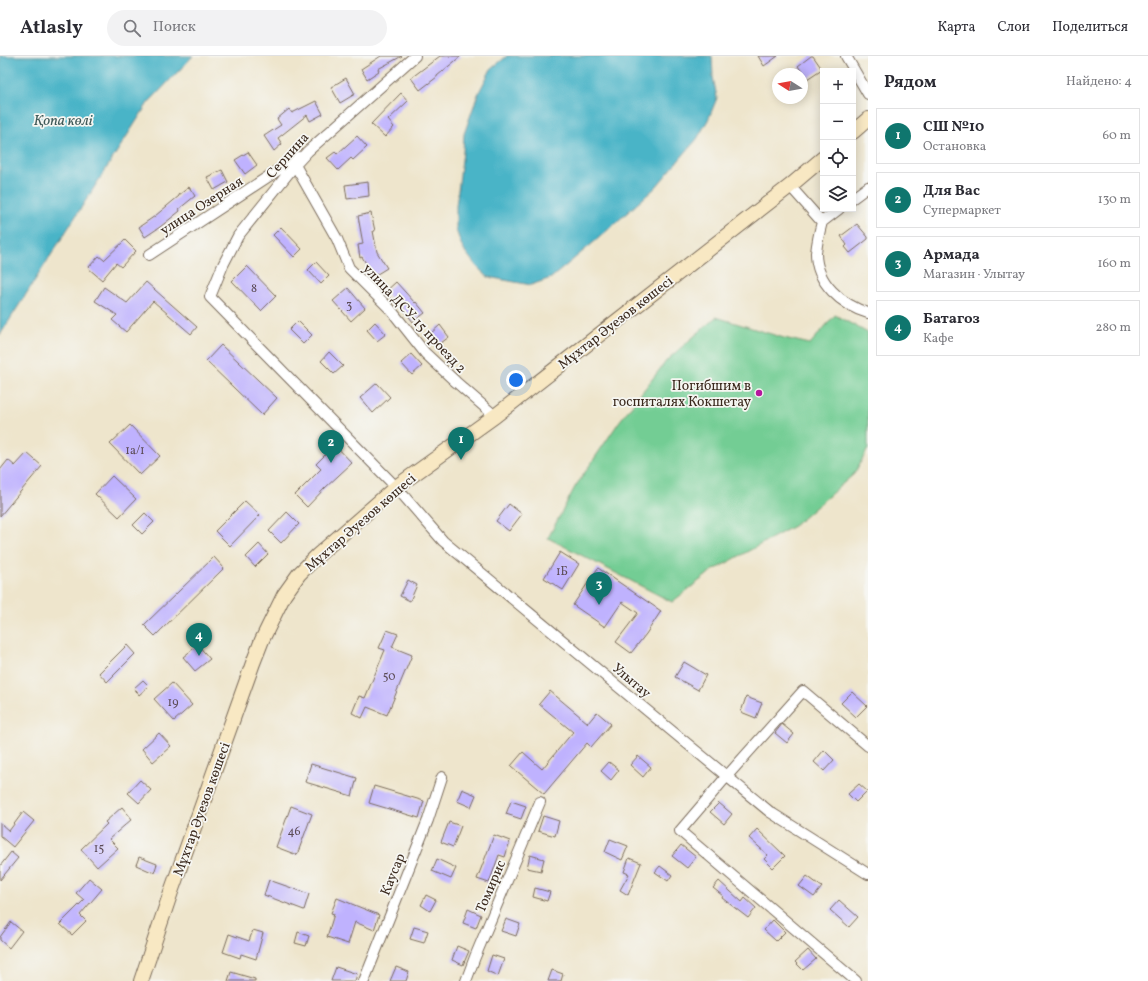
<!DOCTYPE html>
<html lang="ru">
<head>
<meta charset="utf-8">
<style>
  body { margin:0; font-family:Vollkorn,serif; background:#f2f2f3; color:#2b2b33 }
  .controls { position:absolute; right:12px; top:12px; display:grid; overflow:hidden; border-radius:0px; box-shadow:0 2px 10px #0003 }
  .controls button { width:36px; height:36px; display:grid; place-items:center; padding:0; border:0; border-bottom:1px solid #e1e1e2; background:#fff; color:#2b2b33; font:20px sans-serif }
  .compass { position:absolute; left:772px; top:12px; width:36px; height:36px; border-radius:50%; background:#fff; box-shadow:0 2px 10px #0003; rotate:281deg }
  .you { position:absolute; left:516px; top:324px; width:14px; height:14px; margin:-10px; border:3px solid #fff; border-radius:50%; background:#1a73e8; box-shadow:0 0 0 6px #1a73e833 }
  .badge { display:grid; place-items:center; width:26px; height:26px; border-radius:50%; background:#0f766e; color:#fff; font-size:13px; font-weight:700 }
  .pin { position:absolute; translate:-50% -33px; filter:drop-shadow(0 1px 2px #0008) }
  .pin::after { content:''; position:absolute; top:21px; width:14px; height:12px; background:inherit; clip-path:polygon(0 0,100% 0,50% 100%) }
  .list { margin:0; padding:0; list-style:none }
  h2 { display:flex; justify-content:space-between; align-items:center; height:52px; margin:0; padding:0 16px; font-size:17px }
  h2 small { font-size:13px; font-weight:400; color:#7c7c81 }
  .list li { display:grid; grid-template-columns:26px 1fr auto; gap:12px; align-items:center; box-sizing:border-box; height:56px; margin:0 8px 8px; padding:0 8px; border:1px solid #e1e1e2; border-radius:0px }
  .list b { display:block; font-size:15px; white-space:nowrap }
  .list p { margin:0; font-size:13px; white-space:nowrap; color:#7c7c81 }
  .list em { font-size:13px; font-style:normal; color:#7c7c81 }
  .icon { flex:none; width:22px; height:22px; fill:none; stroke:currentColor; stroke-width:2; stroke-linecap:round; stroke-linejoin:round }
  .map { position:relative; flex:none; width:868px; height:925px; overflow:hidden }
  header { display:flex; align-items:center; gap:24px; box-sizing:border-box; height:56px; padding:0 20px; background:#fff; border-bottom:1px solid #e1e1e2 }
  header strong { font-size:19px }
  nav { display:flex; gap:22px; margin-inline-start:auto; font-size:14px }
  .search { width:280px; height:36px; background:#f2f2f3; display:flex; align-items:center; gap:10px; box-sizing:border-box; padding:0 14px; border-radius:22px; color:#7c7c81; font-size:15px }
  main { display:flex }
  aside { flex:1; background:#fff }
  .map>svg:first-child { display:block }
  .green { fill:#73cd94; stroke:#577c59 }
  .water { fill:#49b4c7; stroke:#426f72 }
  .building { fill:#bfb2fe }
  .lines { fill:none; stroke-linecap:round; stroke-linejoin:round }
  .minor-casing { stroke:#7a6b5b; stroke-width:12 }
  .secondary-casing { stroke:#7a6b5b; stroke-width:16 }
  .minor { stroke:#fff; stroke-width:10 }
  .secondary { stroke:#f8e8c3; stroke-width:14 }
  .poi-dot { fill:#b5179e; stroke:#f6f6f2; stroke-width:1.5 }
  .labels { text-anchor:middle; stroke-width:3.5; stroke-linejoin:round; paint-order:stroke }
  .number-label { font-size:12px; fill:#5c4c56 }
  .street-label { font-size:14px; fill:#3b2a1e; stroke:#f6f6f2 }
  .poi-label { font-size:14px; fill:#3b2a1e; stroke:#f6f6f2; text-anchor:end }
  .water-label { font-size:15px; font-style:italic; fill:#405a59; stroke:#f6f6f2 }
</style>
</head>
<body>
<header>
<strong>Atlasly</strong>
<div class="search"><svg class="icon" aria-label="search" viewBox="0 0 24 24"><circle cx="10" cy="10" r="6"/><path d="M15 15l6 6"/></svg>Поиск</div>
<nav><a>Карта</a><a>Слои</a><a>Поделиться</a></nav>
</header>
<main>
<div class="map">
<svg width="868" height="925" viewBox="0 0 868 925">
  <rect width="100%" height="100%" fill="#f6f6f2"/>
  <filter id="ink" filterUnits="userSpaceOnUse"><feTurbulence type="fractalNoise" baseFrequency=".025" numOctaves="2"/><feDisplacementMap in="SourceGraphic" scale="8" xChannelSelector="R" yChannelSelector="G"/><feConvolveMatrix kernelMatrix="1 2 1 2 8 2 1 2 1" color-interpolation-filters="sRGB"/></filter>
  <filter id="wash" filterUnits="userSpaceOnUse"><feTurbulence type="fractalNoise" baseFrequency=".012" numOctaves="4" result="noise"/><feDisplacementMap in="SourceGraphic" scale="16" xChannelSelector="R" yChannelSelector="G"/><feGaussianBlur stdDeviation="0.9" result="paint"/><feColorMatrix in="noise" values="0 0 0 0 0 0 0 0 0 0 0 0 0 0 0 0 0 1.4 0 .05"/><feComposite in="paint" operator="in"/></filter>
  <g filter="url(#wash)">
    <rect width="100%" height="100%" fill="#eee5cc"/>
    <!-- green -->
    <path class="green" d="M835 259 868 277V393L854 418 794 470 712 515 672 546 548 482 575 431 619 366 667 304 716 261 784 282 810 288Z"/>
    <!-- water -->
    <path class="water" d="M0 0H193L148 47 0 279Z
      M507 0H712L713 21 717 42 708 64 697 83 655 132 593 187 551 222 531 229 488 221 477 211 463 193 456 174V150L463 96 464 78 478 38 491 13Z"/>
    <g id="blocks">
      <!-- building -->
      <path class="building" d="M381 0H402L378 13 379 15 367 23 361 13Z
        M440 0H461L437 20V21L420 34 411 22Z
        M758 0H778L764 10Z
        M811 0H813L822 13 807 23 798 10Z
        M346 22 355 38 340 47 331 31Z
        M401 37 408 45 388 64 394 71 385 81 371 68Z
        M316 45 323 58 310 65 307 59 278 82 282 88 274 95 264 80 281 69 277 63 289 53 292 57Z
        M357 80 367 91 353 104 351 102 338 114 327 102 335 96 337 98Z
        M248 96 257 109 245 118 235 104Z
        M222 114 228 126 214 134 207 121Z
        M368 126 369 140 347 143 345 129Z
        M189 131 195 140 179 153 180 155 160 171 145 181 139 171 155 160 179 140V139Z
        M371 157 375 175H373L377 196 387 212 374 220 362 201 360 202 358 189 363 188 358 160Z
        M857 168 868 181V183L850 197 845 191 847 189 841 180Z
        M281 171 302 193 294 201 273 179Z
        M125 184 136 195 121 211 116 207 102 224 88 212 99 200 104 204Z
        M316 206 329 220 321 228 308 214Z
        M247 210 276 240 261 255 232 225Z
        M146 226 197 271 191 278 153 245 126 276 112 264 117 259 95 245 104 231 127 247Z
        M396 226 415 247 416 246 425 257 413 266 397 245 395 247 385 236Z
        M348 232 365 252 351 265 333 245Z
        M298 265 312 279 303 288 289 274Z
        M375 266 386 278 377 285 367 274Z
        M440 269 449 281 437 290 429 279Z
        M221 289 277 342 262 359 206 305Z
        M329 296 343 310 334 318 321 305Z
        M411 298 422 310 412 319 401 307Z
        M377 327 390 341 373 357 360 342Z
        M130 369 160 400 140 419 110 388Z
        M335 389 352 407 325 432 307 451 295 439 321 413 316 408Z
        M27 397 42 410 0 460V414L8 404 15 410Z
        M112 420 136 443 119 461 95 438Z
        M245 445 260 459 230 490 215 475Z
        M509 448 522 458 509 475 496 465Z
        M287 456 299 468 281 487 269 475Z
        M145 457 154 466 142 478 133 469Z
        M259 488 268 498 255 511 246 501Z
        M560 496 579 508 563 534 544 522Z
        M214 501 224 512 155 580 144 569Z
        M598 512 661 555 646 578 631 597 616 586 638 557 622 546 605 571 573 549Z
        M408 524 417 529 410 545 400 540Z
        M387 574 398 578 392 591 412 599 387 659 367 651 362 662 352 657 359 640 365 642 385 594 379 592Z
        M127 589 135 598 107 626 99 617Z
        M198 589 210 603 195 615 183 601Z
        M684 606 706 619 698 634 675 621Z
        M143 624 149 630 139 639 134 632Z
        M172 627 192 649 174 665 154 643Z
        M550 635 588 667 597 656 611 668 591 691 587 687 544 738 511 710 523 696 542 713 573 676 539 648Z
        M852 636 867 650 856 661 841 647Z
        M746 641 762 647 756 662 741 656Z
        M782 668 794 678 787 687 775 677Z
        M159 677 171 690 153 706 142 693Z
        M824 694 834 704 824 715 814 706Z
        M638 700 651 711 643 721 630 709Z
        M609 706 619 714 611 724 601 715Z
        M311 708 357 722 352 740 305 726Z
        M140 724 151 734 139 747 128 737Z
        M859 728 867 735 856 746 848 738Z
        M374 730 424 745 419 762 369 747Z
        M462 733 476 739 471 751 457 745Z
        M511 745 526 750 521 763 506 758Z
        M719 747 732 758 724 768 710 756Z
        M291 750 312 758 297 799 276 791Z
        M122 751 132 763 109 783 118 792 97 811 81 793 107 768 105 766Z
        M23 756 34 765 13 791 0 780V767L9 775Z
        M543 760 559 765 555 780 538 775Z
        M449 766 461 770 453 791 441 786Z
        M757 773 785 800 773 812 764 803 768 799 749 782Z
        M494 779 510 785 505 801 499 799 489 827 477 823Z
        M610 783 628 790 622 804 605 796Z
        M681 789 696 801 687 812 672 800Z
        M11 796 18 802 0 824V810Z
        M530 799 544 803 541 815 527 812Z
        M139 801 157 808 154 817 136 809Z
        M629 802 641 807 628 839 620 834 629 818 624 816Z
        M437 803 456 812 451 823 432 815Z
        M660 810 672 819 668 825 655 816Z
        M807 820 822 831 814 841 799 830Z
        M89 822 102 833 80 859 86 865 72 879 60 868 84 844 76 837Z
        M269 824 309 838 304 854 264 839Z
        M719 825 742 846 745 842 756 852 748 862 722 842 723 840 713 832Z
        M535 832 550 836 547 845 533 841Z
        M426 839 436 844 430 855 421 849Z
        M337 842 379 859 374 874 355 866 348 888 327 881 334 858 331 857Z
        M839 844 858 861 849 871 830 854Z
        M468 853 481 859 476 872 463 867Z
        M506 863 520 868 516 880 501 875Z
        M773 864 785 876 776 885 764 874Z
        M11 866 22 875 9 892 0 884V881Z
        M414 871 428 875 424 887 410 883Z
        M253 874 263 877 256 903 241 898 240 902 223 896 229 878 249 885Z
        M298 876 309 880 306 890 295 887Z
        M457 890 469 895 463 909 452 904Z
        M808 894 816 903 803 914 795 906Z
        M492 899 504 903 498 920 487 915Z
        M336 911 357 918 355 925H331Z
        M396 911 409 916 406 925H390Z
        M552 914 563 918 561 925H548Z
        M231 916 255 923V925H228Z"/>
    </g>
  </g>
  <g filter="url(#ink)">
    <use href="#blocks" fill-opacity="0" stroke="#7a6b5b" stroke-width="1"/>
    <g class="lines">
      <!-- minor casing -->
      <g class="minor-casing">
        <path id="minor" d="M415 0 308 95 295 109 238 180 223 209 210 241 396 431 443 485 627 638 770 756 868 818
          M846 0 868 38
          M295 109 337 183 349 212 391 254 425 297 456 326 495 360
          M790 130 822 166C819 177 817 187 816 197 816 227 842 249 868 257
          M853 142 868 131
          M822 166 839 153
          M149 199 298 101
          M364 925 428 764 442 721
          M466 925 475 901 540 746
          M856 925 680 775 727 720 803 635 868 690"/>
      </g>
      <!-- secondary casing -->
      <g class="secondary-casing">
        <path id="secondary" d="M853 76 868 63
          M141 925 171 836 253 607 262 584 284 539 299 518 318 499 396 431 495 360 790 130 823 102"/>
      </g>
      <!-- minor -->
      <use href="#minor" class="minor"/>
      <!-- secondary -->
      <use href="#secondary" class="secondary"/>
    </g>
  </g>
  <!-- markers -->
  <circle class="poi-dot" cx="759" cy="337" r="4"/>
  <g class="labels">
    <!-- number labels -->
    <g class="number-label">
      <text x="254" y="236">8</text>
      <text x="349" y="253">3</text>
      <text x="135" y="398">1а/1</text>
      <text x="562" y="519">1Б</text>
      <text x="389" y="624">50</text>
      <text x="173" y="650">19</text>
      <text x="294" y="779">46</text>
      <text x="99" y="796">15</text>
    </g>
    <!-- street labels -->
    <g class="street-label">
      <text transform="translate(287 99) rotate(-48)" y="5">Серпина</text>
      <text transform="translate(201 149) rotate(-33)" y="5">улица Озерная</text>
      <text transform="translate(415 262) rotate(47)" y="5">улица ДСУ-15 проезд 2</text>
      <text transform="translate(615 266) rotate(-38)" y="5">Мұхтар Әуезов көшесі</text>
      <text transform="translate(360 466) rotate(-41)" y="5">Мұхтар Әуезов көшесі</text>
      <text transform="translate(632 624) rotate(40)" y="5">Улытау</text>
      <text transform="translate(201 753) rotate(-70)" y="5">Мұхтар Әуезов көшесі</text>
      <text transform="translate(392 818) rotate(-68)" y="5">Каусар</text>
      <text transform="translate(490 830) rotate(-67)" y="5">Томирис</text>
    </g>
    <!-- poi labels -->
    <g class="poi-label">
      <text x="751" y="334">Погибшим в<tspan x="751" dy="16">госпиталях Кокшетау</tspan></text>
    </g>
    <!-- water labels -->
    <g class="water-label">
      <text x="63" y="69">Қопа көлі</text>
    </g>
  </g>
</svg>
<div class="controls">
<button>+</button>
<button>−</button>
<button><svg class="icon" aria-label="locate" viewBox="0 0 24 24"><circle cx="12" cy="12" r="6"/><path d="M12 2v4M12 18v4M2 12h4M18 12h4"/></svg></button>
<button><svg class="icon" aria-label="layers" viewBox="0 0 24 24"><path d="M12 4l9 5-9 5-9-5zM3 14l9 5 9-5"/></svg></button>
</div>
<svg class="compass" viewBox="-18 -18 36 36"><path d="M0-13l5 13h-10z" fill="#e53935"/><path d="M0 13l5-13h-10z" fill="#7c7c81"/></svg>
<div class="you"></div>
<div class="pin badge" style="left:461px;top:404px">1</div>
<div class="pin badge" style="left:331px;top:407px">2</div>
<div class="pin badge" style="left:599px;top:549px">3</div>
<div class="pin badge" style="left:199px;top:600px">4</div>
</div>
<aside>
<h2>Рядом<small>Найдено: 4</small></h2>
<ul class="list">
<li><span class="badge">1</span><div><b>СШ №10</b><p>Остановка</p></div><em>60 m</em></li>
<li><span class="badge">2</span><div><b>Для Вас</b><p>Супермаркет</p></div><em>130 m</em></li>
<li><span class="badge">3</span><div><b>Армада</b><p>Магазин · Улытау</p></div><em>160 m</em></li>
<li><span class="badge">4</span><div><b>Батагоз</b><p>Кафе</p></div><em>280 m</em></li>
</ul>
</aside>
</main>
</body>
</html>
